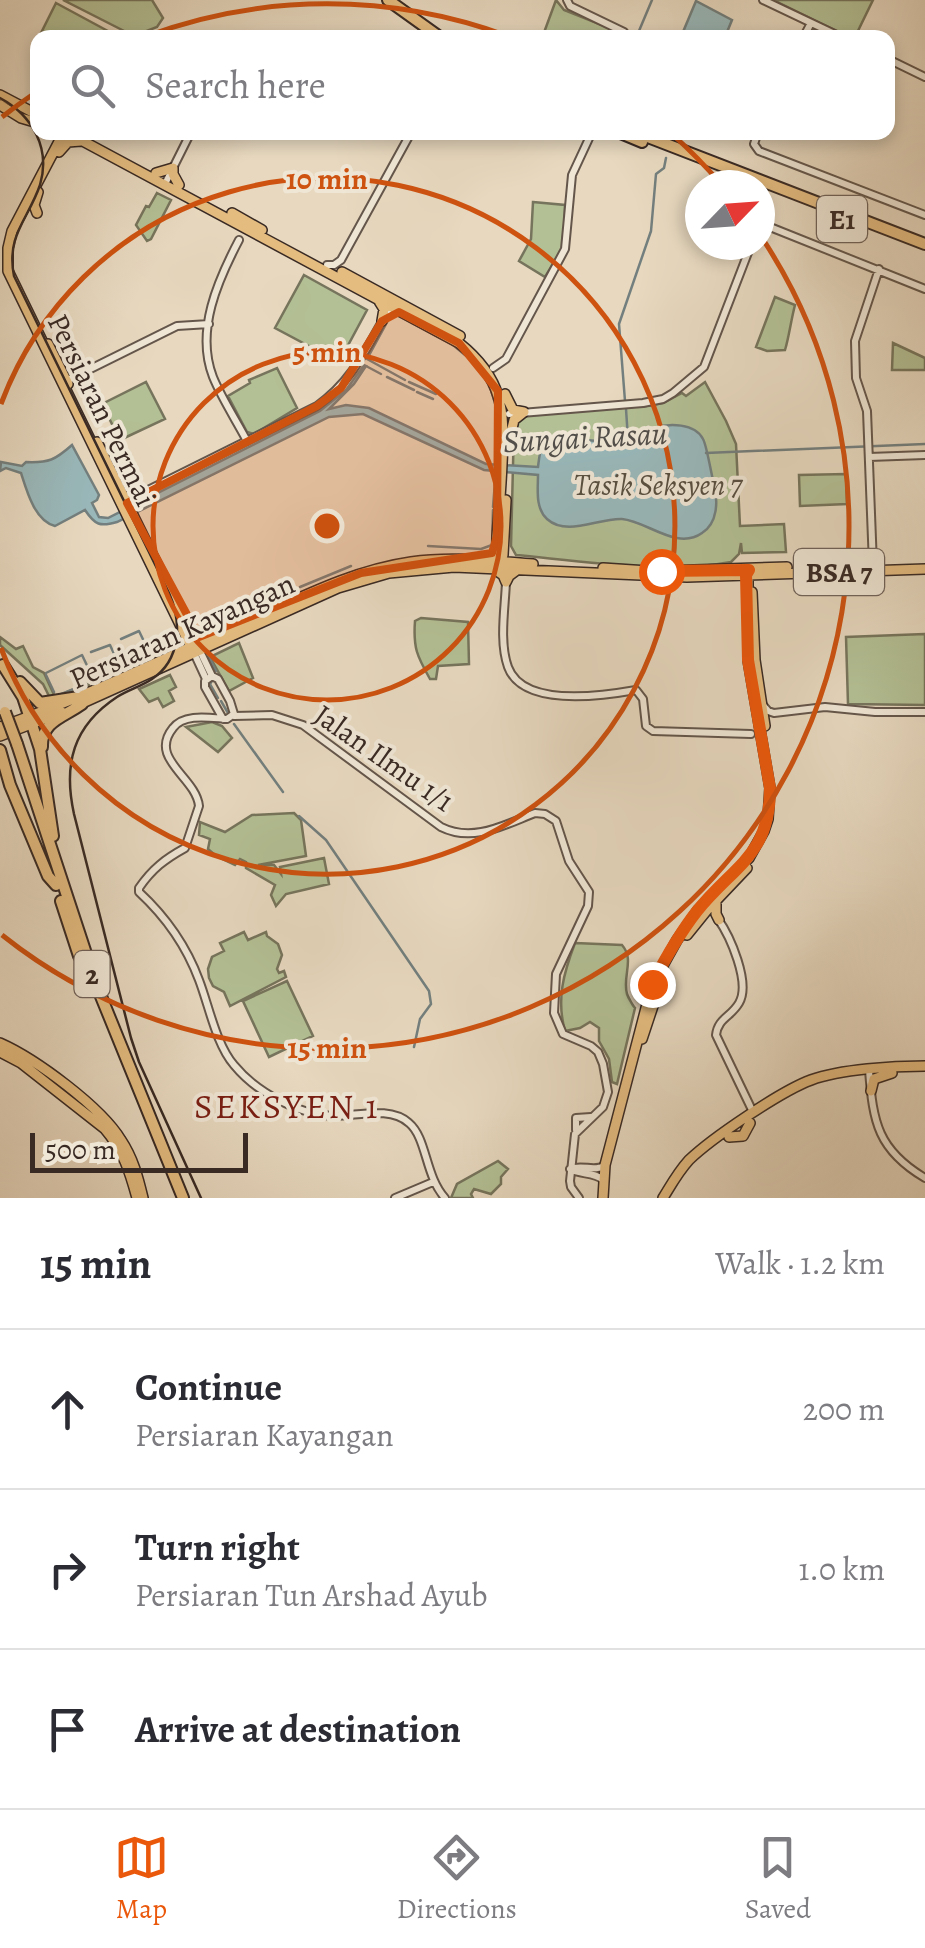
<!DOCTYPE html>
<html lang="en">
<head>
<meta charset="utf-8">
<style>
  body { margin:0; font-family:Alegreya,serif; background:#f2f2f3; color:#2b2b33 }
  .compass { position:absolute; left:685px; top:170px; width:90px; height:90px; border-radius:50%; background:#fff; box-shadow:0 5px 15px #0003; rotate:65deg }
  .scale { position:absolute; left:30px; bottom:25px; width:218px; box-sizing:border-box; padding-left:10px; border:5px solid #392a24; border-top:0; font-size:28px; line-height:35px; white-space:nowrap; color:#392a24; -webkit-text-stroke:8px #efe6d5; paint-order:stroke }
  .stop { position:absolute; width:30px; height:30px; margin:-22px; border:8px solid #ea580c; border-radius:50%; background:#fff }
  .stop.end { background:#ea580c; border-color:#fff; box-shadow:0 2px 10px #0008 }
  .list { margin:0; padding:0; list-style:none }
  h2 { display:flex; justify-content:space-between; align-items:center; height:130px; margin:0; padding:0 40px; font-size:42px }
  h2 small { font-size:32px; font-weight:400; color:#7c7c81 }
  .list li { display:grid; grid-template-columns:65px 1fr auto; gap:30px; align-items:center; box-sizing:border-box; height:160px; padding:0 40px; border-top:2px solid #e1e1e2 }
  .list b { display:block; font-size:38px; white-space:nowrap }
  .list p { margin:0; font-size:32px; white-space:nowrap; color:#7c7c81 }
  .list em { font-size:32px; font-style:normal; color:#7c7c81 }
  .icon { flex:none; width:55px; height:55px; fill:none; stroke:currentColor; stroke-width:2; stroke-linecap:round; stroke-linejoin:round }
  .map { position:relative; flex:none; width:925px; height:1198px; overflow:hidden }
  .search { position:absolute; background:#fff; box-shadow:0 5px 15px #0003; left:30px; right:30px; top:30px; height:110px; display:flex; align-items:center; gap:25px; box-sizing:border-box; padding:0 35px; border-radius:20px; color:#7c7c81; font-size:38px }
  .sheet { height:610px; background:#fff }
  nav { display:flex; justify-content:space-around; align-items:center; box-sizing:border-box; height:140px; border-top:2px solid #e1e1e2; background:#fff; font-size:28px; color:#7c7c81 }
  nav a { display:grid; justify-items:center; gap:5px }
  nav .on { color:#ea580c }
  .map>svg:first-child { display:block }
  .green { fill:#b3bf94; stroke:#76745c; stroke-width:2.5 }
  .water { fill:#99b8ba; stroke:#737f7e; stroke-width:2.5 }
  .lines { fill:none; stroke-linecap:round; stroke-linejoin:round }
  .stream { stroke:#737f7e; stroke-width:2.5 }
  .minor-casing { stroke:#64564b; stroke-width:10 }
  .major-casing { stroke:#392a24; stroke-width:12 }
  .highway-casing { stroke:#392a24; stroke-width:14 }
  .minor { stroke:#efe6d5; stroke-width:6 }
  .major { stroke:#e4bc80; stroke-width:9 }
  .highway { stroke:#e4bc80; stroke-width:10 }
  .tram { stroke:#392a24; stroke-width:2.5 }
  .highway-bridge-casing { stroke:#392a24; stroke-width:14; stroke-linecap:butt }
  .highway-bridge { stroke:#e4bc80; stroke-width:10 }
  .route { stroke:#ea580c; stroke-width:12 }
  .marked { fill:#ce5210; fill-opacity:0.2; stroke:#ce5210; stroke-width:8; stroke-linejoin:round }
  .ring { fill:none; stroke:#ce5210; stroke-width:5 }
  .labels { text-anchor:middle; stroke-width:8; stroke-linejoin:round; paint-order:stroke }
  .shield { fill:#efe6d5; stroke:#706259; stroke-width:2.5 }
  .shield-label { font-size:28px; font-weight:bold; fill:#392a24 }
  .street-label { font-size:30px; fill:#392a24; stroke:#efe6d5 }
  .park-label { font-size:30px; font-style:italic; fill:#584f40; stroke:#efe6d5 }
  .water-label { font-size:32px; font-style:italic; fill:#514e4a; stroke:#efe6d5 }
  .quarter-label { font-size:35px; letter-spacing:2.5px; fill:#7a1f14; stroke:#efe6d5 }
  .centre { fill:#ce5210; stroke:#efe6d5; stroke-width:5 }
  .ring-label { font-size:30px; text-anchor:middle; font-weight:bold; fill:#ce5210; stroke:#efe6d5; stroke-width:8; stroke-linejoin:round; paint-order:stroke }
</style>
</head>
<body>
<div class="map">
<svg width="925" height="1198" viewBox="0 0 925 1198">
  <rect width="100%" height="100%" fill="#e7d8bf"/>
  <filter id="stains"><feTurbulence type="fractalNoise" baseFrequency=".002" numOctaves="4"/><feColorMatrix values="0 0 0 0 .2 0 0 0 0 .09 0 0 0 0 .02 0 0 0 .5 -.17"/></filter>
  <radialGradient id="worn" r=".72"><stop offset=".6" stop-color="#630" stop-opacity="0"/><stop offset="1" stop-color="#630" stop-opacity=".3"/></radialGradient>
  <!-- green -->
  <path class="green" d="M63 0H152L163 18 157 27 134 36Z
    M556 0 564 10 622 33 625 38H542Z
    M773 0H873L855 37 851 38Z
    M56 3 119 37H39Z
    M157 193 171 200 151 239 147 241 136 225 146 206 149 207Z
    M533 202 565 205 564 246 545 277 519 261 531 239Z
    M304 275 367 310 339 362 275 328Z
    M775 297 795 305C791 320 789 337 785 350L767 351 756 347Z
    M893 343 925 358V370H892Z
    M277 368 297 408 254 434 247 432 228 396 250 383 249 380Z
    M146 382 165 419 120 440 102 404Z
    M705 382 726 421 736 444 740 526 784 524 786 552 742 553 741 543 739 554 731 562C668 574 580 561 516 555L511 546 514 425 524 414 646 406 663 403 682 393 686 396Z
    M846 474 847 504 800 506 799 475Z
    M421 618 468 622 469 664 438 666 436 679H430C417 656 413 648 415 621Z
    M925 634V705L848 704 846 637Z
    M0 637 16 649 23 646 33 667 44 673 55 697 89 683 88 690 51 700 43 684 0 645Z
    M239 643 253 678 229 691 210 657Z
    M170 675 176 687 169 691 174 701 163 707 158 698 149 702 139 689Z
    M212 722 222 726 232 738 218 752 186 727Z
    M294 813 301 820 306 856 258 865H274L281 874 280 867 324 858 329 884 286 894 276 906 271 895 275 885 246 868V862L240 859 235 865 216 856 208 849 210 839 199 835 200 822 225 832 252 815Z
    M244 932 248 940 266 932 267 936 278 944 282 955 277 969 279 973 284 971 286 977 230 1006 224 992 213 986 209 978 208 969 212 957 224 951 220 943Z
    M575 943 622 945C635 960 622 976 627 994 628 997 633 1006 635 1008L617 1084 612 1082 609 1059 599 1041V1028L590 1022 580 1028 565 1031C556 999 564 972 575 943Z
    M287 981 313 1036 269 1057 243 1001Z
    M498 1161 508 1169 501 1177V1184L491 1194 474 1189 471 1194 473 1198H451L457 1184Z"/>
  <!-- water -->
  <path class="water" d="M696 1 732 20 725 37H693L683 32Z
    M364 365 366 366 354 384 329 409 346 405 369 408 486 464 538 467C540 451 540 440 557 435 568 434 577 438 587 440 600 442 613 441 626 439 636 438 644 432 654 428 669 423 695 423 703 439 707 446 711 474 714 484 718 501 718 523 702 533 677 551 647 521 622 519 598 518 567 537 547 519 535 508 538 489 538 475L484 470 363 414 329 417 117 522C100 527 95 525 85 510L55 526C35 521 27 492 21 473L6 468 0 471 1 462 22 466 26 462C49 463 55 460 72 445L99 495 97 500 92 503 99 517 108 518 320 411 346 390Z"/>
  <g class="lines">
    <!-- stream -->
    <path class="stream" d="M636 38 652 0
      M366 366 381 374
      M387 377 414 390
      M405 380 367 359 391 315 395 314 453 345 465 355
      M409 382 436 394
      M489 384 494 400
      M417 392 433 399
      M625 401 619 324 651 231 656 174 664 168 666 158
      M626 409 628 439
      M706 453 925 444
      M497 464 498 422
      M493 507 496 469
      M428 546 481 549 492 545 493 510
      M300 587 351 566
      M272 599 294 589
      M257 606 267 602
      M192 625 199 632 254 608
      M121 639 139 631 150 654
      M91 652 110 645 120 667
      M209 657 216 671
      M127 665 133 662
      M102 670 99 671 100 673 103 672
      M46 673 82 655 94 680 91 681
      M46 675 54 692
      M103 677 115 672
      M212 681 210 684 218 698
      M59 695 86 684
      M221 701 228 713
      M234 724 283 792
      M299 816 326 840 429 991 431 1004 420 1019 414 1047"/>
    <!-- minor casing -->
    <g class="minor-casing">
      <path id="minor" d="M567 0 570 6 624 32 628 38
        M763 0 843 38
        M803 38 811 23
        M888 59 925 77
        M758 132 754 144 759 151 925 215
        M165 184 191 132
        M760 225H765L925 289
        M239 240C218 280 195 331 213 377 222 399 236 420 247 441
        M341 260 408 138V132
        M327 265H334L341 260
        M493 368 506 359 565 249 572 175 592 132
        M64 382 177 326 209 324
        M509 414 643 403 663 399 673 393 704 367 751 245
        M869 457 925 455
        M127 503 132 498 317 406C355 379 368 344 391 306
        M873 565 867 411 856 378 855 341 879 269
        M506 582C505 608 499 642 508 667 523 708 602 696 636 690L643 699 646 726 653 731 751 734
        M200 651 212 676 218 679 230 701 234 714 227 719C210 718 184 713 173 728 148 759 196 777 199 806L185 848C165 859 152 869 139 888V892C166 917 186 945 199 980 209 1006 216 1044 234 1065 257 1093 299 1115 334 1116 358 1116 390 1106 409 1123 427 1138 425 1176 445 1198
        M194 653 206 679
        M212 676 205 681V687L223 719
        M762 704 768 711 774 713 825 707 875 712H925
        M234 716 272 715 303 725 441 827C473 843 504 825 535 813L545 814 556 821 569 861 589 892 588 906 556 974 554 1013 563 1034 591 1046 598 1052 603 1064 608 1092 603 1107 575 1134 570 1181 571 1187 579 1198
        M718 919C730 936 751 983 739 1003 731 1017 718 1018 716 1035L753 1112
        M869 1070C873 1123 878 1150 925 1178
        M576 1130V1118L591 1117
        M570 1169C582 1164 594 1172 604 1166
        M570 1169C580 1175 595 1172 603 1180
        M395 1198 433 1182"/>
    </g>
    <!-- major casing -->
    <g class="major-casing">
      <path id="major" d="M0 95 38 115
        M0 105 21 118 38 123
        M64 132 12 231 8 248V271L193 651
        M66 132 459 343C503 378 505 410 502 464 501 488 499 512 497 536V555L500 561
        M59 152 68 142 81 141
        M156 173 173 168V174L179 185
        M37 213 34 205 38 192
        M232 213 262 230
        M342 272 460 336
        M379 301 384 309 382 321
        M48 344 68 384
        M505 394 513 410 524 412 514 420 509 441
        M97 442 192 635
        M500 561 503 555 506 500
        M603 568 648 571
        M494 569 503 575 506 582 509 576 517 570
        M663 571 787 567
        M752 592 755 660 765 726
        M76 706 338 588 389 573 454 567 687 577 925 569
        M0 727C87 697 169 656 253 619 304 596 355 570 411 562 451 556 492 561 533 564
        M0 736 62 712
        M716 902V914L719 920
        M687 935 708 909 747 868
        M642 1039 664 973
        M0 1043C36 1059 101 1107 121 1140 133 1158 138 1177 143 1198
        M0 1052 21 1063 105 1129C123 1150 130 1172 137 1198
        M871 1091 874 1079 892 1073
        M729 1137 743 1136 750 1123
        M603 1198 605 1165 652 985 677 940 698 910 749 858 764 831 768 819 770 788 748 660V573
        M663 1198C671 1185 678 1172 689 1160 712 1138 781 1091 811 1080 841 1069 893 1066 925 1066"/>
    </g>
    <!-- highway casing -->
    <g class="highway-casing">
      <path id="highway" d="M388 0 441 38
        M618 132 642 142
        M635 132 925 244
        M3 665 23 697 40 749 53 836
        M20 682 40 703 79 697
        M17 744 96 984 183 1198
        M42 747C41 721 64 717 82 704
        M0 750 10 785 48 876 56 885
        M61 901 79 956"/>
    </g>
    <!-- minor -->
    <use href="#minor" class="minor"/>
    <!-- major -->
    <use href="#major" class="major"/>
    <!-- highway -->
    <use href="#highway" class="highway"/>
    <!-- tram -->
    <path class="tram" d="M0 98C32 115 51 148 40 185 28 220 6 235 14 276L169 593C182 622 181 660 152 679 142 686 128 690 117 697 73 726 63 764 74 814L131 1038 139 1062 201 1198"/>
    <!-- highway-bridge casing -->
    <g class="highway-bridge-casing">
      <path id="highway-bridge" d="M5 712 17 744"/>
    </g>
    <!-- highway-bridge -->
    <use href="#highway-bridge" class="highway-bridge"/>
  </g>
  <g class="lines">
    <!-- route -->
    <path class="route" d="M652 984C665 959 679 934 697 911 734 865 770 856 770 788L748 660 746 575 749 570 661 571"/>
  </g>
  <!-- marked area -->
  <path class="marked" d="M399 312 459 343 498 391 497 536 492 553 361 573 199 637 127 503 317 406 341 388 382 321Z"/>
  <!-- distance rings -->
  <g class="ring">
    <circle cx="327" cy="526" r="174"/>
    <path d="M1 404A348 348 0 1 1 1 648"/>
    <path d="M2 117A522 522 0 0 1 35 93M144 37A522 522 0 0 1 510 37M673 135A522 522 0 0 1 721 184M762 238A522 522 0 0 1 2 935"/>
  </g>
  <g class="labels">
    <!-- shield labels -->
    <g class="shield">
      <rect x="817" y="196" width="50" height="46" rx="8"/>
      <rect x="794" y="549" width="90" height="46" rx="8"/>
      <rect x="74.5" y="951" width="35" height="46" rx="8"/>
    </g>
    <g class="shield-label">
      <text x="842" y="229">E1</text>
      <text x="839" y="582">BSA 7</text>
      <text x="92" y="984">2</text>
    </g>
    <!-- street labels -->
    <g class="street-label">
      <text transform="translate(102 410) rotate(64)" y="10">Persiaran Permai</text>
      <text transform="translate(182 631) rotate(-24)" y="10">Persiaran Kayangan</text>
      <text transform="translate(384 758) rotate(35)" y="10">Jalan Ilmu 1/1</text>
    </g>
    <!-- park labels -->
    <g class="park-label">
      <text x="658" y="495">Tasik Seksyen 7</text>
    </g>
    <!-- water labels -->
    <g class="water-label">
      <text transform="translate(585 437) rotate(-3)" y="11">Sungai Rasau</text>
    </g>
    <!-- quarter labels -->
    <g class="quarter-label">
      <text x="287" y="1118">SEKSYEN 1</text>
    </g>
  </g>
  <circle cx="327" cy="526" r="15" class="centre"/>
  <g class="ring-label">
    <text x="327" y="189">10 min</text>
    <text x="327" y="362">5 min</text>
    <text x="327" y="1058">15 min</text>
  </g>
  <rect width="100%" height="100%" filter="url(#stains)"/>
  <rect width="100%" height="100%" fill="url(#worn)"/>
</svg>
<svg class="compass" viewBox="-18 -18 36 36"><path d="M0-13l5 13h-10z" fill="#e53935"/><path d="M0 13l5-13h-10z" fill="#7c7c81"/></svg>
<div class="scale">500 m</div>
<div class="stop" style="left:661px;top:571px"></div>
<div class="stop end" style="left:652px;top:984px"></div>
<div class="search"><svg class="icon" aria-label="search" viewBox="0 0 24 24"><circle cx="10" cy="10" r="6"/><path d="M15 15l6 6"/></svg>Search here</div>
</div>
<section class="sheet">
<h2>15 min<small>Walk · 1.2 km</small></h2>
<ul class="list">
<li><svg class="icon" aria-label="ahead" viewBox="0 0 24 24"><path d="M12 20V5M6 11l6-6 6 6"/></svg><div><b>Continue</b><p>Persiaran Kayangan</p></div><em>200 m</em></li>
<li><svg class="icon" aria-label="right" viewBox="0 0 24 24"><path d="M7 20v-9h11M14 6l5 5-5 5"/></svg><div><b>Turn right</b><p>Persiaran Tun Arshad Ayub</p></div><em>1.0 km</em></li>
<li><svg class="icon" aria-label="arrive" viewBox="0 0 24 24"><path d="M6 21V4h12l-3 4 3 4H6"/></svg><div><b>Arrive at destination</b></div></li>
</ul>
</section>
<nav>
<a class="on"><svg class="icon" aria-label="map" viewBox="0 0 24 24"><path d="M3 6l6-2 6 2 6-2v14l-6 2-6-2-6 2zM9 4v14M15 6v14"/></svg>Map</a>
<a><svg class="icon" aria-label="directions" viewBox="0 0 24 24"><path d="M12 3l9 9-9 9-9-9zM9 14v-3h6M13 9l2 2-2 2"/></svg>Directions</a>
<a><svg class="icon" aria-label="saved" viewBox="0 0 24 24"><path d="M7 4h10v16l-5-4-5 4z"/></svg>Saved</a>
</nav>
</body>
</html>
